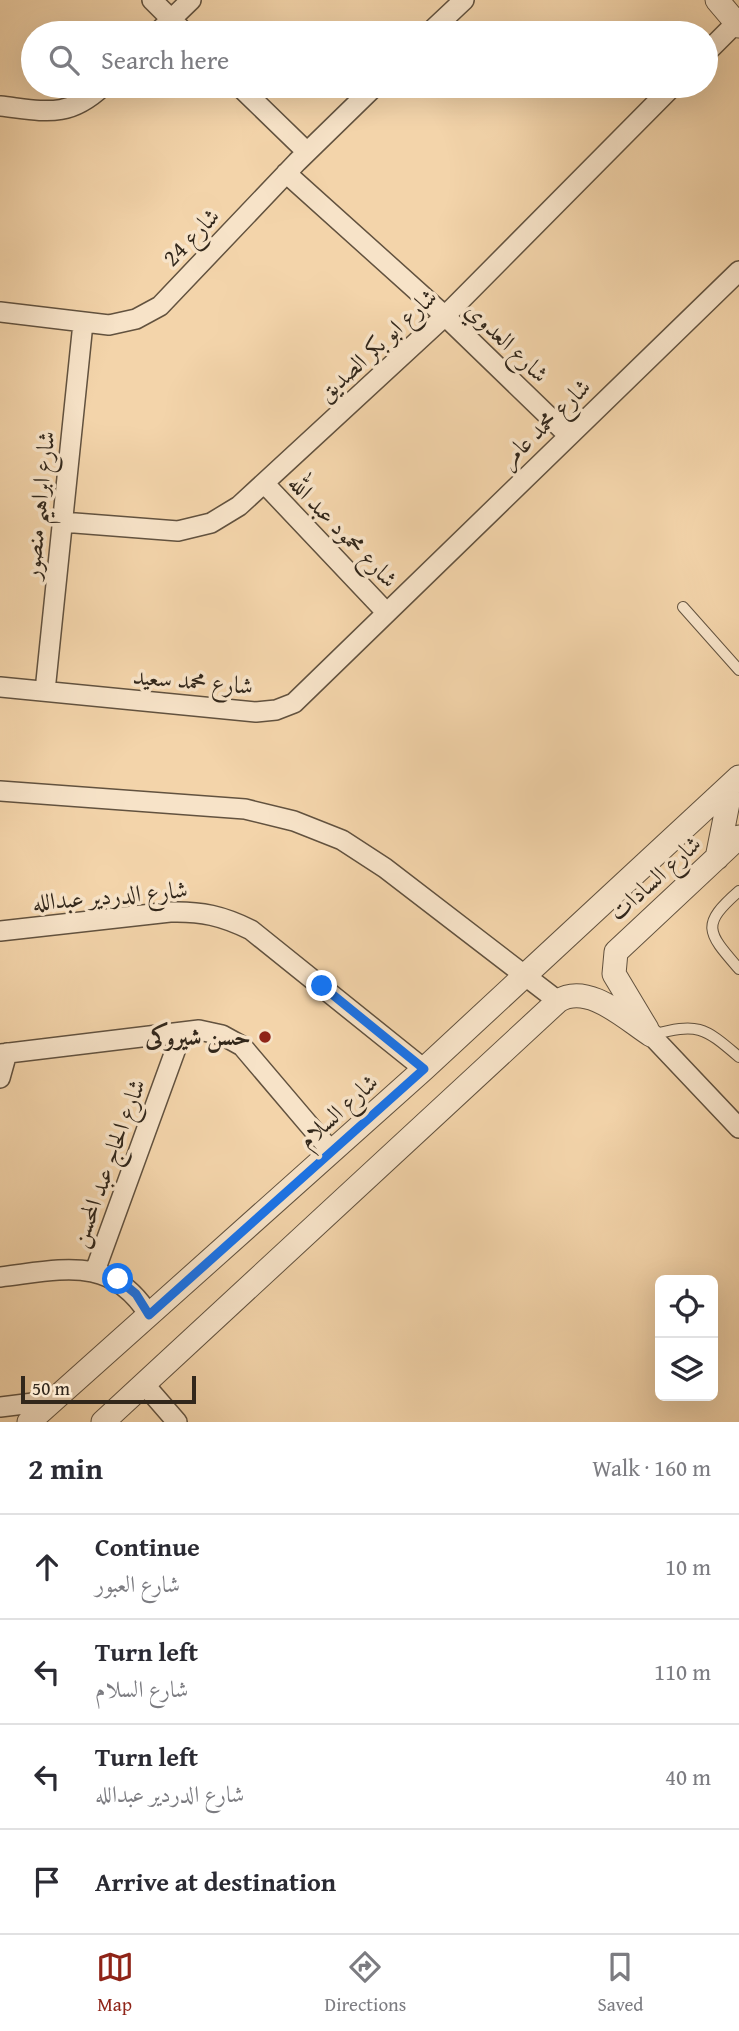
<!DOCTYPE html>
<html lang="en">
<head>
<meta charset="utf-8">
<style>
  body { margin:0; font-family:"Gentium Book Plus",Amiri,serif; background:#f2f2f3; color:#2b2b33 }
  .controls { position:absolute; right:21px; bottom:21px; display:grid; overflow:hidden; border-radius:10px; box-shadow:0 7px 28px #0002 }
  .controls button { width:63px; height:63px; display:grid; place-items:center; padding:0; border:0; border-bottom:2px solid #e1e1e2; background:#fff; color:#2b2b33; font:35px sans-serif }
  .scale { position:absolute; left:21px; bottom:18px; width:175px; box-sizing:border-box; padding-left:7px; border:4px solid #32271b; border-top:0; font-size:19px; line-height:24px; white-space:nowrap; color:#32271b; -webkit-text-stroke:5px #f7e3c8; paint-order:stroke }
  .stop { position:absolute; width:21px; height:21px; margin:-16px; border:5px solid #1a73e8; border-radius:50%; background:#fff }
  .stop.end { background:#1a73e8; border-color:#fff; box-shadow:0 2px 7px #0008 }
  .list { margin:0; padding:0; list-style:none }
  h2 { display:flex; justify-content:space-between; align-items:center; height:91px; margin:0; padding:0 28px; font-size:30px }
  h2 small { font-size:23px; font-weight:400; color:#7c7c81 }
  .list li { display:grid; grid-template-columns:46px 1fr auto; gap:21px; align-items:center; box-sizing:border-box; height:105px; padding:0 28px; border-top:2px solid #e1e1e2 }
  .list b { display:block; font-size:26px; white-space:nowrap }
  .list p { margin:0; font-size:23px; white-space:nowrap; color:#7c7c81 }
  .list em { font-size:23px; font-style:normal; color:#7c7c81 }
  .icon { flex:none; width:38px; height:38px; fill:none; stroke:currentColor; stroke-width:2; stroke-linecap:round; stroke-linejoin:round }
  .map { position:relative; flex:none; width:739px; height:1422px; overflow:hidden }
  .search { position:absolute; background:#fff; box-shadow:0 7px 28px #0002; left:21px; right:21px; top:21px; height:77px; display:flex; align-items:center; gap:18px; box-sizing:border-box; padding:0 24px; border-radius:38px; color:#7c7c81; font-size:26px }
  .sheet { height:511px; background:#fff }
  nav { display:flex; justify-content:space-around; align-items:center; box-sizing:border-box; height:98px; border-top:2px solid #e1e1e2; background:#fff; font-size:19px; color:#7c7c81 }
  nav a { display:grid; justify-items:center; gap:4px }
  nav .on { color:#8f2418 }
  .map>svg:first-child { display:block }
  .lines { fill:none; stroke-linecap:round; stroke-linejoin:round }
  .service-casing { stroke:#62523f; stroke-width:12 }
  .minor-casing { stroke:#62523f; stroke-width:22 }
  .tertiary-casing { stroke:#62523f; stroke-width:25 }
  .service { stroke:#f7e3c8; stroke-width:10 }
  .minor { stroke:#f7e3c8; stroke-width:19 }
  .tertiary { stroke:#f7e3c8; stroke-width:23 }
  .route { stroke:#1a73e8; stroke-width:9 }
  .poi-dot { fill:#8f2418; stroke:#f7e3c8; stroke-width:2.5 }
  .labels { text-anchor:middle; stroke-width:7; stroke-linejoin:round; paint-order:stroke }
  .street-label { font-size:24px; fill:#32271b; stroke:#f7e3c8 }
  .poi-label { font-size:24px; font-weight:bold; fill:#32271b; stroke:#f7e3c8; text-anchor:end }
</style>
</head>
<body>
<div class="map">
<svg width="739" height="1422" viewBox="0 0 739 1422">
  <rect width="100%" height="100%" fill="#f3d4aa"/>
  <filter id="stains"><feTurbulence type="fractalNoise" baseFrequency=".00286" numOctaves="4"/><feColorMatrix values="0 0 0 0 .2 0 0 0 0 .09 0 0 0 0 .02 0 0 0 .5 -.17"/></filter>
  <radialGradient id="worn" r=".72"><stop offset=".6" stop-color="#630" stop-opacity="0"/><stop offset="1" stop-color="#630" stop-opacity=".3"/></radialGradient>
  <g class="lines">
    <!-- service casing -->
    <g class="service-casing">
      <path id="service" d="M683 607 739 670
        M739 891C700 925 707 932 739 969
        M651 1035C698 1023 703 1026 739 1057"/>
    </g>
    <!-- minor casing -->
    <g class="minor-casing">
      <path id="minor" d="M152 0 185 33
        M157 33 191 0
        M429 33 464 0
        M706 53 736 23
        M239 86 307 152
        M0 106C45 111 68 119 103 86
        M286 173 445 316 568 435
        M0 312 109 325 136 319 160 306 297 162 375 86
        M264 483 386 612
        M62 522 178 531 211 523 239 506 445 316 673 86
        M0 687 256 712 276 710 294 703 739 271
        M45 691 83 323
        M0 791 245 809 294 821 342 840 385 868 558 1001
        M0 931 170 912C201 911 223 916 251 930L424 1069
        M651 1035 739 1128
        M0 1054 199 1030 222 1035 242 1046 332 1152
        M0 1078 7 1053
        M95 1271 182 1032
        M0 1277C61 1270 111 1254 149 1315
        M144 1384 177 1422
        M0 1407 49 1401"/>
    </g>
    <!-- tertiary casing -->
    <g class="tertiary-casing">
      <path id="tertiary" d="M717 0 739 26
        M717 858 728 803 736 783
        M647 1029 614 974 616 952 739 837
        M29 1422 424 1069 739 777
        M103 1422 558 1001C588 982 626 1019 651 1035"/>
    </g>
    <!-- service -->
    <use href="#service" class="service"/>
    <!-- minor -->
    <use href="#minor" class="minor"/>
    <!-- tertiary -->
    <use href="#tertiary" class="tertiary"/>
  </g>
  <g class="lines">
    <!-- route -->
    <path class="route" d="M118 1279 136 1294 149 1315 424 1069 322 986"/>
  </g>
  <!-- markers -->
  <circle class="poi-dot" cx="265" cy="1037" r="7"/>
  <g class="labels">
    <!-- street labels -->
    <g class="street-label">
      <text transform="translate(191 237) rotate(-46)" y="8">شارع 24</text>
      <text transform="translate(507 342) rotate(44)" y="8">شارع العدوي</text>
      <text transform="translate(377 345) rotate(-43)" y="8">شارع ابو بكر الصديق</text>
      <text transform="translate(545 423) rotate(-44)" y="8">شارع محمد عامر</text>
      <text transform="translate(39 505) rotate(-84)" y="8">شارع ابراهيم منصور</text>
      <text transform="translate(343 531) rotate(46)" y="8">شارع محمود عبد الله</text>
      <text transform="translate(193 681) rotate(5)" y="8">شارع محمد سعيد</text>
      <text transform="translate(655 878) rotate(-42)" y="8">شارع السادات</text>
      <text transform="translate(110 896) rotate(-5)" y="8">شارع الدردير عبدالله</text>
      <text transform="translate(338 1111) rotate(-42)" y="8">شارع السلام</text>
      <text transform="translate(108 1163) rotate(-70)" y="8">شارع الحاج عبد المحسن</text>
    </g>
    <!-- poi labels -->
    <g class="poi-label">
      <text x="251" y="1045">حسن شيروكى</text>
    </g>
  </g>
  <rect width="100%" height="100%" filter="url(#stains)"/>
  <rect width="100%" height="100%" fill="url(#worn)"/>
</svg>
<div class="controls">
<button><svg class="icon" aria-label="locate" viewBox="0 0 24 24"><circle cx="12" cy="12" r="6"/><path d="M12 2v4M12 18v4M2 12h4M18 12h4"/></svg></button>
<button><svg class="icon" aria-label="layers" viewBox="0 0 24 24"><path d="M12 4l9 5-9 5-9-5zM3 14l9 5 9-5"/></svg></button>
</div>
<div class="scale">50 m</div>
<div class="stop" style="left:118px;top:1279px"></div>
<div class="stop end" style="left:322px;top:986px"></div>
<div class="search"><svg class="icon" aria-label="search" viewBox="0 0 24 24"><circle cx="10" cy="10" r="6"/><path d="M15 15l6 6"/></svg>Search here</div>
</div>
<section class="sheet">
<h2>2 min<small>Walk · 160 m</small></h2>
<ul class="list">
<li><svg class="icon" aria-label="ahead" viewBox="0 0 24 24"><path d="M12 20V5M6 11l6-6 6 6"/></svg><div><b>Continue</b><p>شارع العبور</p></div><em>10 m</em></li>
<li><svg class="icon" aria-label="left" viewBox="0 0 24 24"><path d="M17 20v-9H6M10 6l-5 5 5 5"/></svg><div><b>Turn left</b><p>شارع السلام</p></div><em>110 m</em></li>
<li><svg class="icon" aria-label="left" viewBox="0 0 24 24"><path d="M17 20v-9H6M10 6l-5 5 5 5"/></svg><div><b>Turn left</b><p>شارع الدردير عبدالله</p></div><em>40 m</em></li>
<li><svg class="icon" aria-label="arrive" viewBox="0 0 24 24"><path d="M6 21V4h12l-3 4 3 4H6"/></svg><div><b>Arrive at destination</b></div></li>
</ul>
</section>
<nav>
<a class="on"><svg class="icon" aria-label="map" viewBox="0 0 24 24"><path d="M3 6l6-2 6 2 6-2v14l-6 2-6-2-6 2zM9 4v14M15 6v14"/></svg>Map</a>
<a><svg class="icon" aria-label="directions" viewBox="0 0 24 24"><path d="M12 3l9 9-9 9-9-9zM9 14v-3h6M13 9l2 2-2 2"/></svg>Directions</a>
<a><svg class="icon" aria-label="saved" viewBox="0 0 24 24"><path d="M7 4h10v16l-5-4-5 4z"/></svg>Saved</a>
</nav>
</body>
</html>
